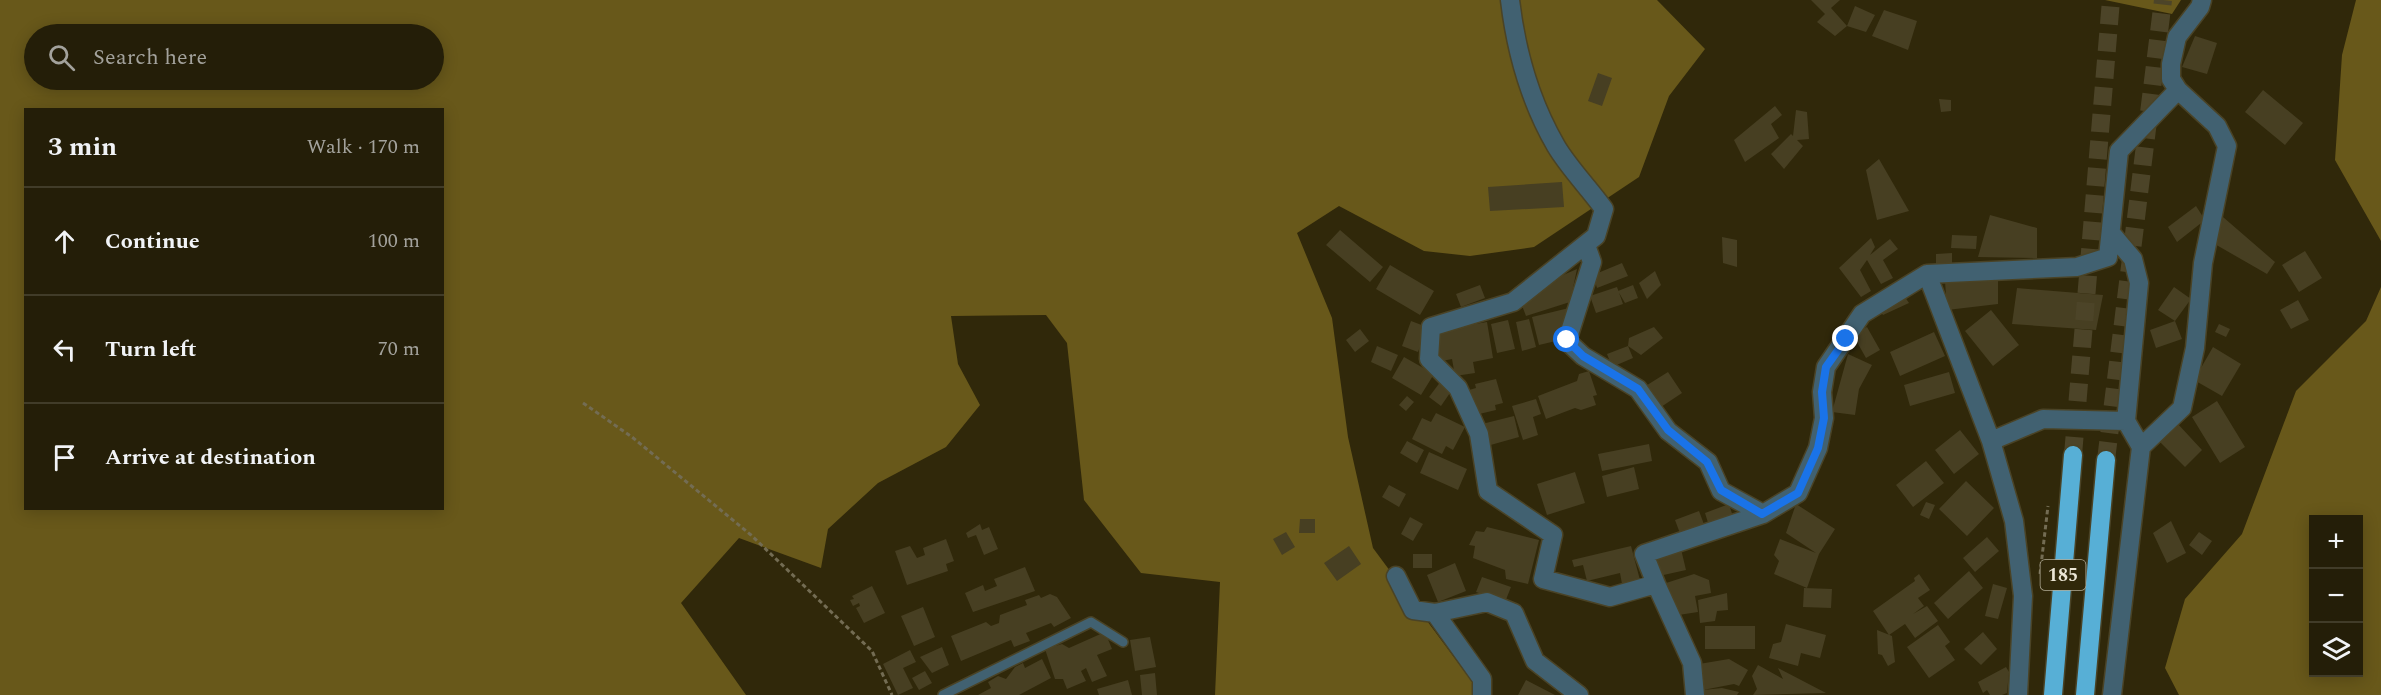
<!DOCTYPE html>
<html lang="en">
<head>
<meta charset="utf-8">
<style>
  body { margin:0; font-family:Spectral,serif; background:#302b16; color:#f1f3f6 }
  .controls { position:absolute; right:18px; bottom:18px; display:grid; overflow:hidden; border-radius:0px; box-shadow:0 3px 15px #0003 }
  .controls button { width:54px; height:54px; display:grid; place-items:center; padding:0; border:0; border-bottom:2px solid #413c29; background:#241e08; color:#f1f3f6; font:30px sans-serif }
  .stop { position:absolute; width:18px; height:18px; margin:-14px; border:4px solid #1a73e8; border-radius:50%; background:#fff }
  .stop.end { background:#1a73e8; border-color:#fff; box-shadow:0 2px 6px #0008 }
  .list { margin:0; padding:0; list-style:none }
  h2 { display:flex; justify-content:space-between; align-items:center; height:78px; margin:0; padding:0 24px; font-size:26px }
  h2 small { font-size:20px; font-weight:400; color:#a3a29c }
  .list li { display:grid; grid-template-columns:39px 1fr auto; gap:18px; align-items:center; box-sizing:border-box; height:108px; padding:0 24px; border-top:2px solid #413c29 }
  .list b { display:block; font-size:22px; white-space:nowrap }
  .list em { font-size:20px; font-style:normal; color:#a3a29c }
  .icon { flex:none; width:33px; height:33px; fill:none; stroke:currentColor; stroke-width:2; stroke-linecap:round; stroke-linejoin:round }
  .map { position:relative; flex:none; width:2381px; height:695px; overflow:hidden }
  .search { position:absolute; background:#241e08; box-shadow:0 3px 15px #0003; left:24px; top:24px; width:420px; height:66px; display:flex; align-items:center; gap:15px; box-sizing:border-box; padding:0 21px; border-radius:33px; color:#a3a29c; font-size:22px }
  .panel { position:absolute; background:#241e08; box-shadow:0 3px 15px #0003; left:24px; top:108px; width:420px; height:402px; border-radius:0px }
  .map>svg:first-child { display:block }
  .forest { fill:#68581a; fill-rule:evenodd }
  .building { fill:#473f22 }
  .lines { fill:none; stroke-linecap:round; stroke-linejoin:round }
  .highway-tunnel { stroke:#4c4428; stroke-width:18; stroke-dasharray:18 9; stroke-linecap:butt }
  .lane-casing { stroke:#4a4326; stroke-width:12 }
  .street-casing { stroke:#4a4326; stroke-width:21 }
  .highway-casing { stroke:#4a4326; stroke-width:21 }
  .path { stroke:#736c53; stroke-width:3; stroke-dasharray:4.5 3; stroke-linecap:butt }
  .lane { stroke:#416171; stroke-width:9 }
  .street { stroke:#416171; stroke-width:18 }
  .highway { stroke:#57afd6; stroke-width:18 }
  .route { stroke:#1a73e8; stroke-width:8 }
  .labels { text-anchor:middle; stroke-width:4.5; stroke-linejoin:round; paint-order:stroke }
  .shield { fill:#30280a; stroke:#b3ad98; stroke-width:1.5 }
  .shield-label { font-size:18px; font-weight:bold; fill:#ebe6d5 }
</style>
</head>
<body>
<div class="map">
<svg width="2381" height="695" viewBox="0 0 2381 695">
  <rect width="100%" height="100%" fill="#30280a"/>
  <!-- forest -->
  <path class="forest" d="M0 0H1657L1705 49 1669 96 1639 177 1534 247 1470 256 1424 251 1339 206 1297 233 1332 318 1348 437 1373 548 1482 695H1215L1220 582 1141 573 1084 500 1067 343 1046 315 951 316 958 364 980 405 946 447 878 483 828 529 821 568 739 538 681 603 746 695H0ZM34 34H434V80H34ZM26 110H442V508H26Z
    M2105 0H2181L2172 14Z
    M2356 0H2381V241L2335 160 2342 55Z
    M2381 287V695H2179L2165 668 2185 599 2242 534 2296 391 2366 321ZM2314 520H2358V672H2314Z"/>
  <!-- building -->
  <path class="building" d="M1811 0H1840L1831 8 1847 26 1835 36 1817 22 1825 14Z
    M1855 6 1875 15 1866 32 1847 26Z
    M1884 10 1917 21 1908 50 1872 36Z
    M2195 36 2217 43 2207 74 2182 67Z
    M1598 73 1612 78 1602 106 1588 101Z
    M2263 90 2303 123 2285 145 2245 112Z
    M1939 99 1951 100V111L1941 112Z
    M1775 106 1782 115 1771 124 1779 138 1745 162 1734 140Z
    M1796 110 1807 112 1809 139 1797 140 1803 146 1784 169 1771 154 1791 134 1793 136Z
    M1879 159 1909 211 1877 220 1866 170Z
    M1562 182 1564 207 1490 211 1488 187Z
    M2196 206 2205 220 2177 242 2168 227Z
    M1990 215 2037 228V258L1978 257Z
    M2223 217 2275 262 2267 274 2213 243Z
    M1340 230 1383 267 1370 282 1326 245Z
    M1952 235 1977 236 1976 249 1951 248Z
    M1722 237 1737 240V267L1723 263Z
    M1871 238 1875 247 1870 255 1890 239 1898 249 1883 260 1893 278 1881 284 1867 260 1860 270 1871 291 1861 297 1839 268Z
    M2305 251 2322 278 2299 292 2282 265Z
    M1952 253V267H1936V254Z
    M1622 263 1628 276 1597 288 1593 275Z
    M1390 265 1434 291 1420 315 1376 289Z
    M1577 269 1570 302 1526 316 1521 303 1547 282Z
    M1655 271 1661 285 1647 299 1639 283Z
    M1998 276V304L1947 310 1945 281Z
    M1480 285 1485 298 1461 307 1456 294Z
    M1633 285 1638 298 1625 303 1618 291Z
    M1617 287 1623 304 1596 313 1590 296Z
    M2174 287 2191 299 2175 321 2182 339 2156 348 2150 330 2175 321 2158 310Z
    M2017 288 2103 295 2096 330 2012 324Z
    M1903 294 1909 303 1883 315 1878 309Z
    M2298 300 2309 320 2291 329 2280 310Z
    M1569 308 1560 340 1539 345 1532 317Z
    M1991 310 2019 345 1993 366 1965 331Z
    M1529 319 1536 347 1522 351 1516 322Z
    M1508 320 1515 349 1497 353 1491 324Z
    M1411 321 1427 327 1418 352 1402 346Z
    M1487 322 1493 358 1473 362 1475 373 1455 376 1452 359 1437 362 1433 331Z
    M2219 324 2230 329 2226 337 2215 332Z
    M1654 327 1663 338 1641 355 1628 346 1629 338Z
    M1867 327 1880 350 1866 358 1853 335Z
    M1360 329 1369 341 1355 352 1346 340Z
    M1934 332 1945 356 1900 376 1890 352Z
    M1377 346 1398 355 1391 371 1371 362Z
    M1628 346 1633 358 1612 367 1607 354Z
    M2213 347 2241 364 2222 396 2194 380Z
    M1848 354 1872 365 1859 389 1855 415 1832 412Z
    M1404 357 1434 374 1421 395 1392 378Z
    M1589 371 1597 395 1593 396 1596 405 1581 410 1575 408 1546 419 1538 396 1577 381 1579 374Z
    M1668 372 1682 393 1658 409 1644 387Z
    M1949 372 1955 393 1910 406 1904 385Z
    M1496 379 1503 403 1495 405 1496 410 1475 415 1469 390 1476 388 1475 384Z
    M1441 381 1452 390 1441 406 1429 397Z
    M1407 396 1414 402 1406 411 1399 405Z
    M1536 399 1541 414 1533 417 1538 435 1523 440 1512 406Z
    M2217 401 2245 447 2220 463 2192 417Z
    M1436 413 1465 427 1453 450 1446 446 1442 454 1412 439 1422 418 1431 422Z
    M1514 416 1519 437 1487 446 1482 424Z
    M2177 423 2202 450 2185 467 2159 441Z
    M1960 430 1979 454 1954 474 1935 450Z
    M1407 441 1424 450 1417 463 1400 453Z
    M1649 444 1652 461 1602 471 1598 454Z
    M1429 452 1467 469 1458 490 1420 473Z
    M1926 461 1944 483 1913 507 1896 485Z
    M1634 467 1639 489 1607 497 1602 476Z
    M1575 472 1585 503 1547 515 1537 484Z
    M1966 481 1994 508 1967 536 1939 509Z
    M1389 485 1406 494 1399 507 1382 497Z
    M1926 502 1935 505 1929 519 1920 515Z
    M1729 504 1734 520 1710 529 1705 513Z
    M1796 504 1835 529 1819 554 1807 588 1774 574 1779 561 1774 555 1780 539 1816 553 1786 533Z
    M1699 511 1705 527 1681 536 1675 520Z
    M1410 517 1423 524 1413 541 1401 534Z
    M1300 519H1315V533H1299Z
    M2171 521 2186 553 2167 563 2153 533Z
    M980 524 982 530 989 527 998 549 984 555 976 535 968 538 966 533Z
    M1487 527 1539 540 1528 584 1506 579 1505 570 1473 558 1475 546 1469 545 1476 531 1484 532Z
    M1286 532 1295 547 1282 555 1273 539Z
    M2199 532 2212 541 2202 555 2189 545Z
    M1987 537 1999 551 1975 572 1963 558Z
    M946 539 954 561 946 564 948 571 907 585 895 551 910 546 917 558 925 555 923 548Z
    M1349 546 1361 564 1337 581 1324 563Z
    M1631 546 1640 580 1622 584 1620 573 1587 581 1583 565 1574 567 1572 560Z
    M1681 549 1686 570 1659 576 1655 555Z
    M1413 554H1432V568H1413Z
    M1455 563 1466 591 1438 602 1427 575Z
    M1025 567 1035 591 973 612 965 593 983 585 985 591 997 586 994 579Z
    M1969 571 1983 588 1948 619 1934 603Z
    M1694 574 1709 580 1711 593 1695 596 1698 612 1672 616 1663 584Z
    M1919 574 1930 590 1918 598 1924 606 1913 614 1927 606 1938 621 1915 638 1905 624 1889 635 1873 611 1915 581 1914 578Z
    M1482 577 1511 587 1505 602 1476 592Z
    M1993 584 2007 588 1998 619 1985 616Z
    M872 586 885 613 864 623 856 608 860 606 859 603 853 606 850 600 854 599 852 596Z
    M1804 588 1832 589 1831 608 1803 607Z
    M1727 593 1728 610 1717 611 1715 621 1700 623 1698 600Z
    M1050 594 1057 597 1071 618 1054 627 1051 623 1026 633 1030 641 1014 647 1011 640 961 661 951 636 986 622 991 626 999 623 1000 615 1027 605 1025 600 1039 595 1041 598Z
    M923 607 935 637 914 646 901 616Z
    M1786 624 1826 635 1820 658 1801 653 1798 666 1769 658 1773 644 1781 642Z
    M1938 625 1950 642 1945 646 1955 660 1929 678 1907 647Z
    M1705 626H1755V649H1705Z
    M1877 630 1892 636 1895 662 1888 666 1882 655 1878 654Z
    M1105 632 1112 649 1097 655 1107 676 1092 682 1086 668 1081 671 1086 681 1067 689 1063 679H1055L1045 649 1062 644 1069 648Z
    M1983 632 1997 649 1981 665 1964 649Z
    M1150 637 1156 667 1135 671 1130 640Z
    M942 647 949 665 932 673 920 657Z
    M910 650 916 662 903 668 913 688 898 695 883 664Z
    M1042 659 1051 678 1019 695H978L991 688 988 682 998 676 1006 679 1015 667 1023 663 1025 668Z
    M1729 659 1748 670 1739 686 1734 684 1703 690 1722 688 1739 692 1737 695H1698L1693 665Z
    M1758 665 1783 679 1778 668 1826 693 1753 695 1757 689 1752 676Z
    M2006 667 2009 672 2007 693 2002 695H1990L1987 690 1983 693 1978 682Z
    M925 671 932 683 919 690 912 678Z
    M1155 673 1157 695H1142L1140 675Z
    M1128 680 1132 695H1099L1097 689Z
    M1526 680 1555 695H1518Z"/>
  <g class="lines">
    <!-- highway-tunnel -->
    <path class="highway-tunnel" d="M2073 455 2111 0
      M2106 460 2163 0"/>
    <!-- lane casing -->
    <g class="lane-casing">
      <path id="lane" d="M943 695 1091 622 1123 642"/>
    </g>
    <!-- street casing -->
    <g class="street-casing">
      <path id="street" d="M1510 0C1516 51 1530 101 1556 146 1569 168 1589 188 1604 209L1596 236 1513 302 1431 327 1429 359 1458 388 1479 434 1488 491 1553 535 1543 579 1610 597 1656 584 1644 554 1763 514 1798 493 1818 448 1824 418 1822 392 1826 367 1862 314 1927 274 2077 267 2108 257 2119 151 2178 90
        M2111 233 2133 259 2139 283 2126 421 2141 447 2112 695
        M1586 245 1592 262 1567 341 1583 356 1638 389 1668 431 1708 462 1721 491 1763 514
        M1927 274 1991 441 2014 521 2023 596 2018 695
        M1991 441 2043 419 2126 421
        M2141 447 2182 408 2195 348 2203 263 2227 146 2217 126 2178 90 2171 79V64L2177 37 2200 7 2202 0
        M1396 576 1413 610 1435 613 1482 679V695
        M1656 584 1692 663 1695 695
        M1435 613 1487 602 1514 613 1535 661 1579 695"/>
    </g>
    <!-- highway casing -->
    <g class="highway-casing">
      <path id="highway" d="M2053 695 2073 455
        M2085 695 2106 460"/>
    </g>
    <!-- path -->
    <path class="path" d="M583 403 632 437 751 535 872 651 892 695
      M2040 574 2048 506"/>
    <!-- lane -->
    <use href="#lane" class="lane"/>
    <!-- street -->
    <use href="#street" class="street"/>
    <!-- highway -->
    <use href="#highway" class="highway"/>
  </g>
  <g class="lines">
    <!-- route -->
    <path class="route" d="M1567 340 1583 356 1638 389 1668 430 1707 462 1721 490 1762 514 1798 493 1818 448 1824 418 1822 392 1826 367 1846 339"/>
  </g>
  <g class="labels">
    <!-- shield labels -->
    <rect class="shield" x="2040.5" y="560" width="45" height="30" rx="4.5"/>
    <g class="shield-label">
      <text x="2063" y="581">185</text>
    </g>
  </g>
</svg>
<div class="controls">
<button>+</button>
<button>−</button>
<button><svg class="icon" aria-label="layers" viewBox="0 0 24 24"><path d="M12 4l9 5-9 5-9-5zM3 14l9 5 9-5"/></svg></button>
</div>
<div class="stop" style="left:1567px;top:340px"></div>
<div class="stop end" style="left:1846px;top:339px"></div>
<div class="search"><svg class="icon" aria-label="search" viewBox="0 0 24 24"><circle cx="10" cy="10" r="6"/><path d="M15 15l6 6"/></svg>Search here</div>
<section class="panel">
<h2>3 min<small>Walk · 170 m</small></h2>
<ul class="list">
<li><svg class="icon" aria-label="ahead" viewBox="0 0 24 24"><path d="M12 20V5M6 11l6-6 6 6"/></svg><div><b>Continue</b></div><em>100 m</em></li>
<li><svg class="icon" aria-label="left" viewBox="0 0 24 24"><path d="M17 20v-9H6M10 6l-5 5 5 5"/></svg><div><b>Turn left</b></div><em>70 m</em></li>
<li><svg class="icon" aria-label="arrive" viewBox="0 0 24 24"><path d="M6 21V4h12l-3 4 3 4H6"/></svg><div><b>Arrive at destination</b></div></li>
</ul>
</section>
</div>
</body>
</html>
